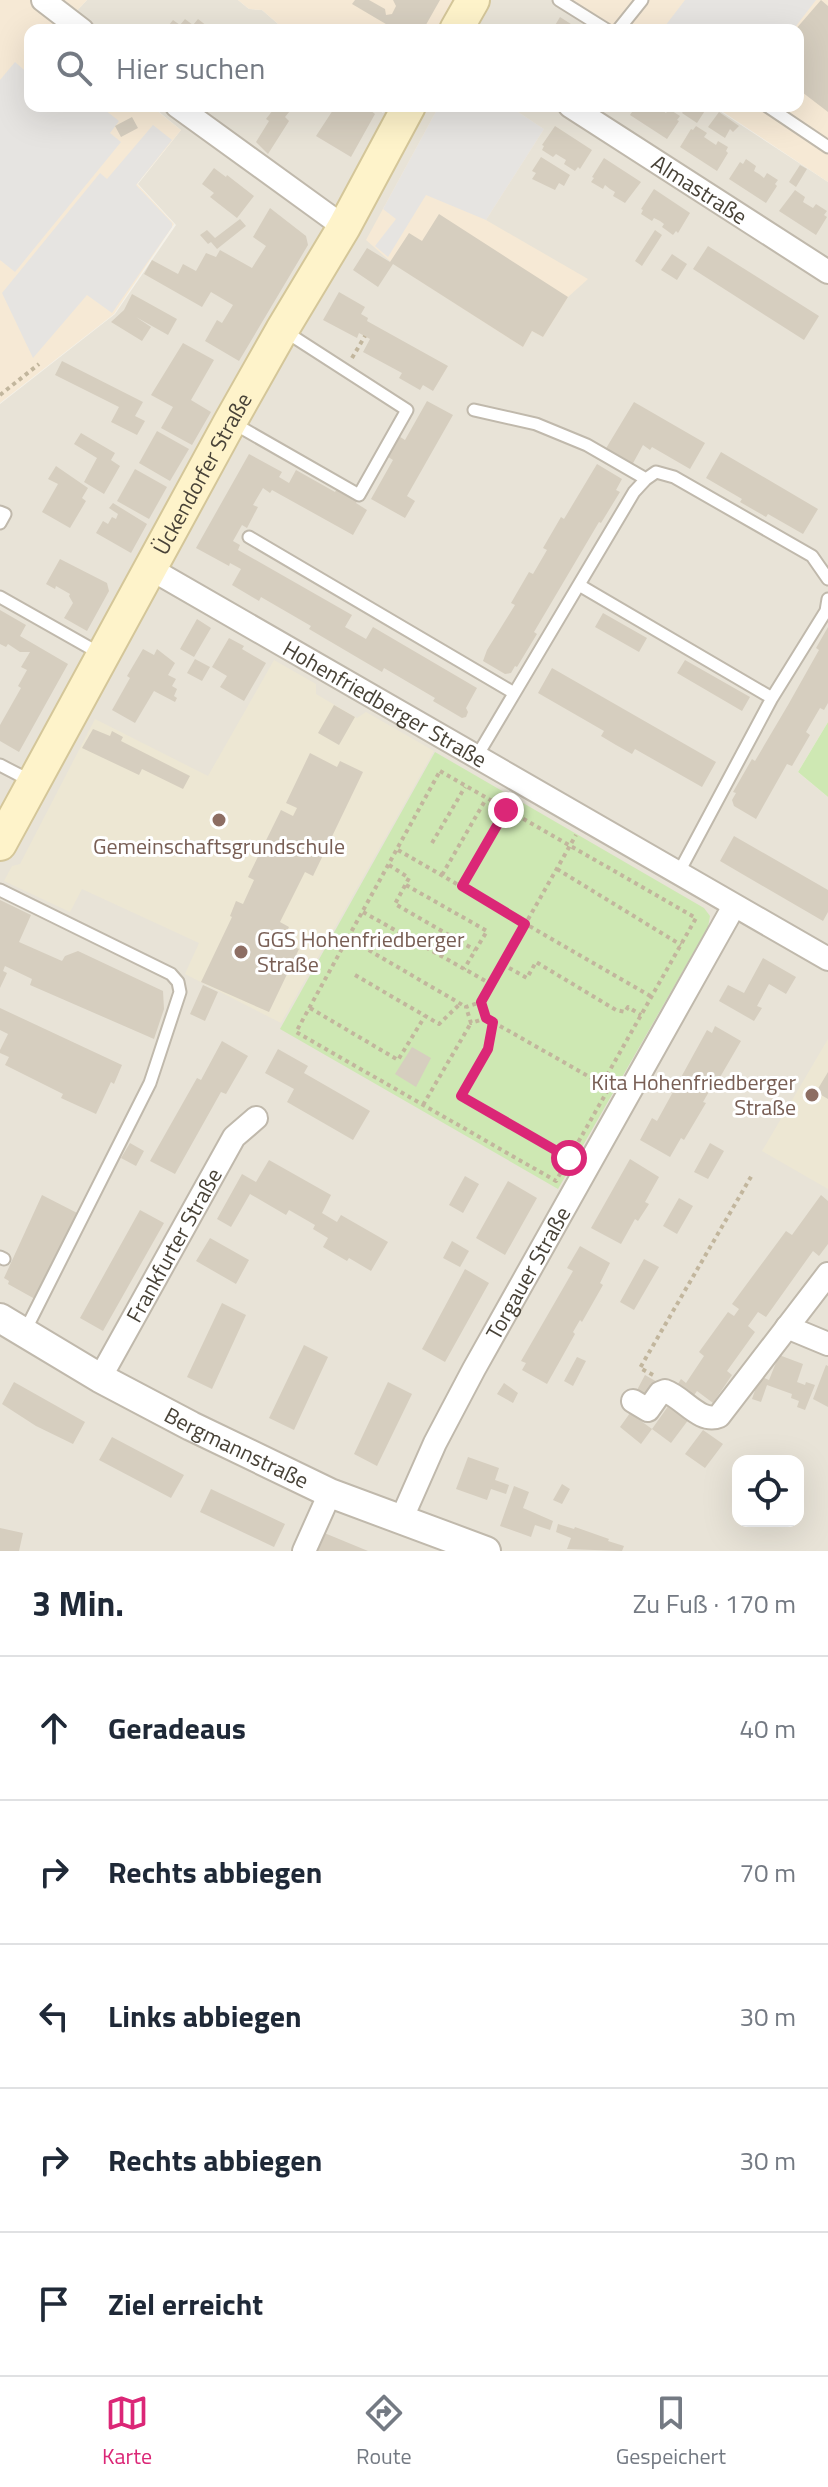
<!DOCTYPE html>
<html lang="de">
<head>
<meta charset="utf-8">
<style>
  body { margin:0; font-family:"Titillium Web",sans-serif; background:#f6f6f7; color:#1f2937 }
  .controls { position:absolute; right:24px; bottom:24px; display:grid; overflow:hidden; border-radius:16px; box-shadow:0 8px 32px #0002 }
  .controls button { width:72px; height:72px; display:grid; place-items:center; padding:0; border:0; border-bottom:2px solid #e0e1e3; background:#fff; color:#1f2937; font:40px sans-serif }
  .stop { position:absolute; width:24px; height:24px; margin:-18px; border:6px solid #db2777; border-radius:50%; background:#fff }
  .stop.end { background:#db2777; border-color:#fff; box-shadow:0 2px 8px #0008 }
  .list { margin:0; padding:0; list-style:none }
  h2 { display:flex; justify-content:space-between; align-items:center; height:104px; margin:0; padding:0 32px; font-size:34px }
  h2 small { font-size:26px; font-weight:400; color:#747a83 }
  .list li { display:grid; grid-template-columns:52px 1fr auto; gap:24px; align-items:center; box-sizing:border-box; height:144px; padding:0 32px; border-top:2px solid #e0e1e3 }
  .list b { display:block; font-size:30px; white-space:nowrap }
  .list em { font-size:26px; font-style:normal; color:#747a83 }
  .icon { flex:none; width:44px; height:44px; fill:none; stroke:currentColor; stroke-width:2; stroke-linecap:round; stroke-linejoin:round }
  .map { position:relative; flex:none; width:828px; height:1551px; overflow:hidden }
  .search { position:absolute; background:#fff; box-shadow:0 8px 32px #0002; left:24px; right:24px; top:24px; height:88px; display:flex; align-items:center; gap:20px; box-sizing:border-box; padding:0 28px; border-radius:16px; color:#747a83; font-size:30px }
  .sheet { height:824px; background:#fff }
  nav { display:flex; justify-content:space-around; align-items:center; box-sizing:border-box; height:112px; border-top:2px solid #e0e1e3; background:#fff; font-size:22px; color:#747a83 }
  nav a { display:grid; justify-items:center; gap:4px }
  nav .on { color:#db2777 }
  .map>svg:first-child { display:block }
  .residential { fill:#e8e3d7; fill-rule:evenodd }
  .commercial { fill:#f6e9d5 }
  .education { fill:#ede7d3 }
  .green { fill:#cee8b3 }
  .parking { fill:#e6e4e1 }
  .building { fill:#d6cebf }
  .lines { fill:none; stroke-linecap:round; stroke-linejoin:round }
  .service-casing { stroke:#c0b9ac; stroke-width:15 }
  .minor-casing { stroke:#c0b9ac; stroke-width:26 }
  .tertiary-casing { stroke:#c0b9ac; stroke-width:32 }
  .secondary-casing { stroke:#d4c699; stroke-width:36 }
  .path { stroke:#c2b69d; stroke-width:4; stroke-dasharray:4 4; stroke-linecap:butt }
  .service { stroke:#fff; stroke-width:11 }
  .minor { stroke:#fff; stroke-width:22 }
  .tertiary { stroke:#fff; stroke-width:28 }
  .secondary { stroke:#fef3ca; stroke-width:32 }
  .route { stroke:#db2777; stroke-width:10 }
  .education-dot { fill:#8d6e63; stroke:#fff; stroke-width:3 }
  .labels { text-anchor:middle; stroke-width:6; stroke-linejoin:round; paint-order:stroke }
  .street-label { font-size:22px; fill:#484237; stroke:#fff }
  .education-label { font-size:22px; fill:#785e54; stroke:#fff }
</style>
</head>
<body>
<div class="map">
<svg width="828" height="1551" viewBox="0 0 828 1551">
  <rect width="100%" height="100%" fill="#f4f1e9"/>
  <!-- residential -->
  <path class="residential" d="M87 0H238L249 9 262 10 285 30H59Z
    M457 0H551L597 30H438Z
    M152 106H374L383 113 388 106H712L828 182V722L798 772 828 797V1551H0V404L115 314 176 225 138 184 181 130ZM738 1461H798V1521H738Z"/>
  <!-- commercial -->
  <path class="commercial" d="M0 0H87L59 30H30V106H151L181 130 137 184 174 224 114 314 0 403Z
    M238 0H456L437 30H285L262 10 249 9Z
    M553 0H828V182L714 106H798V30H599Z
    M439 106H509L544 129 486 220 588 279 568 297 543 337 532 331 523 347 391 262 366 240Z"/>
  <!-- education -->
  <path class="education" d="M274 660 316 684V694L357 718 366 712 434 751 281 1023 185 974 199 943 82 889 70 912 4 881 12 866 20 864 95 719 208 776Z
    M828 1039V1189L762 1151Z"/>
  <!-- green -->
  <path class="green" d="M828 722V797L798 772Z
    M435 752 704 908 710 916 708 927 558 1189 280 1029Z"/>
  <!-- parking -->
  <path class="parking" d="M685 0H816L793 30H662Z
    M15 62 30 75V106H100L119 121 110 133 121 142 15 272 0 260V80Z
    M439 106H509L544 129 486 220 426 195 388 257 375 246 396 219 383 209Z
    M153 125 172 140 136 185 172 223V227L112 313 87 295 33 358 2 293 100 173 107 179Z"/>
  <!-- building -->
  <path class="building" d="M355 0H369L385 9 386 15 392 14 396 6 393 0H440L423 30H396L352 4Z
    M821 0 828 6V112L798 89V30H795Z
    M560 17 574 26 580 30H558L554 27Z
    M185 19 193 25 198 19 212 30H165L173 20 180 25Z
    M271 106H294L285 117 289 121 268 154 256 142 269 121 266 119 273 110Z
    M342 106H365L375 114 351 157 316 136 333 110 337 112Z
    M636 106H656L666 113 669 109 680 116 677 120 679 121 667 139 630 115Z
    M687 106H708L697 123 682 113Z
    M719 112 739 126 733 132 730 129 725 138 708 127Z
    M132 117 138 128 121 137 115 126Z
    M555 126 592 150 580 169 578 167 575 171 564 164 566 160 556 154 553 157 542 150 544 146 542 145Z
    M696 126 707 133 704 137 716 145 718 141 728 147 726 151 728 153 717 171 680 147 691 129 693 130Z
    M541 157 570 175 564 186 559 183 555 190 532 179 536 173 532 171Z
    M604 158 641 182 625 203 613 196 615 192 610 189 605 185 603 189 591 182 594 178 592 177Z
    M746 159 756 166 754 171 759 174 764 178 767 173 778 180 775 184 777 186 766 203 729 179 740 162 743 164Z
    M800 165 807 169 796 187 789 182Z
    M214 168 226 177 227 175 254 196 237 218 210 197 214 193 202 184Z
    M654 189 690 213 678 233 676 231 673 235 662 227 664 224 660 221 654 218 652 221 641 214 643 210 641 209Z
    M795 190 805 197 803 202 813 208 816 204 827 211 824 215 827 217 816 235 779 211Z
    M270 208 306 236 308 245 239 361 205 341 217 320 222 323 233 305 211 292 202 307 144 274 152 260 178 274 183 264 196 271 206 253 216 257 220 250 252 268 266 246 253 237Z
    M439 214 568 297 543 337 532 331 523 347 393 264 378 287 353 270 367 248 390 262 409 233 422 241Z
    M240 219 246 226 217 249 211 242 208 244 200 235 207 230 215 238Z
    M655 230 662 235 642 266 635 261Z
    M708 246 819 316 804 340 693 269Z
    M672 254 687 264 677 280 661 270Z
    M339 292 365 307 361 314 368 318 367 321 448 366 433 391 423 385 420 390 399 378 402 373 363 352 370 339 359 333 357 338 323 320Z
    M132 294 177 319 168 335 136 317 151 327 142 341 111 322 124 310Z
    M183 343 214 360 191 400 211 412 192 445 161 428 173 407 151 395Z
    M62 361 143 402 135 416 145 421 137 435 111 422 119 407 55 375Z
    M427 401 453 415 407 496 415 501 405 518 371 499 393 460 385 455 397 435 405 440Z
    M634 402 705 443 690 469 652 447 650 450 643 445 632 465 605 450Z
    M157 431 189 449 170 481 139 463Z
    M81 433 115 453 111 460 120 466 104 494 84 482 97 458 74 444Z
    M721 452 818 509 803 534 768 514 766 517 740 502 742 499 706 478Z
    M249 454 282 472 279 477 289 483 296 470 335 492 338 487 359 499 356 503 367 510 353 535 272 490 270 493 263 488 253 505 258 507 247 528 242 525 233 541 240 545 238 550 352 615 345 627 366 639 373 627 477 688 466 708 468 712 466 717 462 718 433 701 435 698 384 668 382 672 309 629 311 626 261 597 259 601 232 585 241 569 230 563 229 566 196 548Z
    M597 464 622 479 616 490 620 492 601 523 599 522 534 632 537 634 517 667 515 666 511 673 505 674 483 661 487 650 515 605 511 603 529 572 533 574 547 550 543 548 561 517 564 519Z
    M56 466 88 488 82 498 86 501 70 528 42 512 58 484 48 479Z
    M135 469 167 487 149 519 117 501Z
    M113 503 147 524 131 553 96 533 103 521 108 524 112 517 116 519 118 514 109 508Z
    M60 559 107 583 109 591 87 631 64 618 73 603 69 596 70 594 56 586 55 589 46 584Z
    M0 610 26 625 20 636 68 664 19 752 0 741V725L21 688 18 686 27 670 21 667 30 652H20L8 644 6 647 0 644Z
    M603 613 647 638 639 652 595 627Z
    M197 619 211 628 194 657 180 649Z
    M828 627V703L824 710 820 708 806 732 810 735 792 766 787 764 756 819 734 806 732 800 736 793 733 792 752 759 755 761 788 705 819 650 816 648Z
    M229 638 244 646 242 649 266 663 244 701 220 687 227 676 212 667Z
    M143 649 154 655 157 649 175 663 168 675 176 679 172 686 177 689 174 696 177 698 175 702 154 691 135 723 112 710 130 678 127 676Z
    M195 659 210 667 202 681 187 673Z
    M685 660 750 697 742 711 677 673Z
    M552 668 716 762 702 787 635 749 632 754 616 745 601 736 604 731 538 693Z
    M334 705 355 717 339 745 318 733Z
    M93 729 110 736 112 731 123 737 121 741 190 776 183 789 142 769 139 775 82 748Z
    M310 753 337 767 340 761 363 772 313 876 305 872 280 922 289 927 282 941 299 949 269 1012 201 982 232 917 230 916 236 901 243 904 254 880 248 877 281 810 293 816 297 808 286 803Z
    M734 836 828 890V912L823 921 720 861Z
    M0 900 31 915 19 942 62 961 65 956 78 951 163 991 164 1009 154 1039 30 985 32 979 5 966 3 971 7 973 0 988Z
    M763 958 796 977 786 994 769 984 757 1006 762 1008 754 1021 719 1001 728 985 744 993Z
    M203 985 218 992 205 1021 190 1014Z
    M0 1008 122 1065 114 1084 111 1082 96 1114 61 1098 63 1094 5 1065 9 1057 0 1053V1050L8 1034 0 1030Z
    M715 1026 741 1041 712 1091 710 1090 703 1102 706 1103 684 1140 681 1138 670 1157 640 1140 652 1118 657 1121 707 1030 712 1033Z
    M222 1041 248 1056 226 1094 221 1092 175 1174 150 1161 197 1078 201 1080Z
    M412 1047 431 1058 416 1087 395 1074Z
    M278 1049 308 1066 304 1073 370 1111 353 1140 287 1102 294 1089 265 1073Z
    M828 1072V1099L816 1092Z
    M130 1143 144 1151 136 1166 121 1158Z
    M710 1143 724 1151 708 1179 694 1172Z
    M630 1159 659 1177 645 1202 649 1204 638 1221 635 1219 621 1244 591 1228Z
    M269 1160 331 1195 322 1213 337 1222 341 1215 388 1242 371 1271 349 1258 347 1261 323 1247 328 1238 313 1229 315 1225 289 1210 286 1215 250 1194 231 1227 217 1219 242 1174 256 1182Z
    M465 1176 479 1184 463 1213 449 1205Z
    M508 1181 537 1198 505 1255 476 1238Z
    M42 1195 81 1215 35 1299 8 1284 9 1281 4 1278Z
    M821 1195 828 1201V1244L819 1256 813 1251 766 1317 758 1312 748 1326 755 1332 727 1371 732 1375 713 1403 697 1391 692 1398 676 1387 681 1379 686 1383 704 1356 699 1352 728 1312 734 1316 739 1309 732 1304 786 1231 792 1235Z
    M679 1198 693 1206 677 1234 663 1226Z
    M140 1210 164 1223 103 1331 80 1318Z
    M210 1238 249 1260 236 1284 196 1261Z
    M452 1241 469 1251 460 1267 443 1258Z
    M580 1246 610 1263 600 1283 603 1285 582 1322 580 1320 573 1332 575 1334 547 1384 522 1370 526 1363 521 1361 573 1271 567 1268Z
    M644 1259 659 1267 634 1310 620 1302Z
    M465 1269 489 1283 445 1362 422 1349Z
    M222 1303 246 1315 212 1389 187 1377Z
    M304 1345 328 1357 294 1430 269 1418Z
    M779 1355 803 1364 797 1382 805 1385 806 1382 815 1385 805 1410 797 1407 799 1401 791 1398 792 1394 767 1385 761 1402 752 1399 760 1376 769 1380Z
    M577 1357 586 1361 573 1386 564 1381Z
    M826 1365 828 1366V1407L813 1399Z
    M645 1375 659 1383 650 1398 637 1390Z
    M14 1382 85 1422 73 1444 36 1426 2 1404Z
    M388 1382 412 1394 377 1466 354 1454Z
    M504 1383 518 1393 513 1403 497 1394Z
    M669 1405 689 1419 671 1443 652 1429 641 1444 620 1427 630 1413 652 1429Z
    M703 1430 723 1444 705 1468 685 1454Z
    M112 1437 184 1475 171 1498 99 1460Z
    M468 1457 499 1468 495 1480 509 1485 506 1494 491 1489 487 1500 456 1489Z
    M562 1484 570 1489 562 1504 553 1500Z
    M514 1486 529 1492 523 1508 553 1521 550 1530 535 1525 531 1537 500 1526Z
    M211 1489 285 1524 274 1547 200 1512Z
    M558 1524 574 1529 575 1527 609 1539 608 1541 624 1546 622 1551 567 1549 571 1538 556 1532Z
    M0 1528 23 1533 19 1551H0Z
    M322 1532 368 1551H314Z"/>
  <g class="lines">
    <!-- service casing -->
    <g class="service-casing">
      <path id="service" d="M559 0 607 30
        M618 30 642 0
        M767 106 828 147
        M474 410 536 424 587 445 646 479
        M233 423 359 495 407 410 286 332
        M0 512 5 514 0 523
        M249 537 514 693
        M579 585 772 698
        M0 597 99 653
        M477 756 634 492 646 479 656 472 674 477 812 556 828 579
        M0 765 31 781
        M679 872 772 698 826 611 828 599
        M0 890 171 974 178 982 180 992 150 1083 24 1333
        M0 1257 4 1259"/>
    </g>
    <!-- minor casing -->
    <g class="minor-casing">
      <g id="minor">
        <path d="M43 0 82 30"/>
        <path d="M177 106 344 227"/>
        <path id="s1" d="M570 106 828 272"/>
        <path id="s2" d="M151 569 828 959"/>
        <path d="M787 1327 828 1344"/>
        <path id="s3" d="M100 1378 234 1137 256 1118"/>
        <path d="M633 1401 648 1410 660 1393 665 1391C683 1397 700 1424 719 1416L828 1274"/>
        <path id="s4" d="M401 1520 435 1443 474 1369 734 906"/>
        <path d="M304 1551 330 1493"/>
      </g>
    </g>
    <!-- tertiary casing -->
    <g class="tertiary-casing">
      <g id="tertiary">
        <path id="s5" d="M0 1318 100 1378 191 1426 330 1493 486 1551"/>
      </g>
    </g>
    <!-- secondary casing -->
    <g class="secondary-casing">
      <g id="secondary">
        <path d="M456 30 473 0"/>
        <path id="s6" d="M0 844 230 422 282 330 344 227 409 106"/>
      </g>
    </g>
    <!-- path -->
    <path class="path" d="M352 358 365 336
      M0 395 39 364
      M440 771 696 918 602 1084 609 1088 556 1181 296 1032Z
      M432 843 465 787
      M398 850 652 997
      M389 865 409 878 395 904 475 950
      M557 869 681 945
      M442 875 486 799
      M406 885 487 931 464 969
      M462 886 506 810
      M363 912 491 984
      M348 938 466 1007
      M502 964 527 978 536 962 616 1010 625 1012 628 1007 641 1015
      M355 975 439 1024 461 1003
      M481 1002 486 1018 471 1023 466 1007 481 1002 576 835
      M310 1008 398 1060 425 1016
      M486 1018 602 1084
      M493 1022 488 1049 461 1096 569 1157
      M423 1105 471 1023
      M653 1375 640 1368 752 1175"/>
    <!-- service -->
    <use href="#service" class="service"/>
    <!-- minor -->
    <use href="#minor" class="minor"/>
    <!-- tertiary -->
    <use href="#tertiary" class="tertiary"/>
    <!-- secondary -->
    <use href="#secondary" class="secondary"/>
  </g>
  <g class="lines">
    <!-- route -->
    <path class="route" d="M506 810 462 886 525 924 481 1002 486 1018 493 1022 488 1049 461 1096 569 1158"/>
  </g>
  <!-- markers -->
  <g class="education-dot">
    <circle cx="219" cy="820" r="8"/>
    <circle cx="241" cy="952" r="8"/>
    <circle cx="812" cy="1095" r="8"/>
  </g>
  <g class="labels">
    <!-- street labels -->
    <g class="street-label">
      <text dy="8" stroke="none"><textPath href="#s1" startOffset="154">Almastraße</textPath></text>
      <text dy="8" stroke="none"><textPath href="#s6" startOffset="422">Ückendorfer Straße</textPath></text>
      <text dy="8" stroke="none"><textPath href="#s2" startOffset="270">Hohenfriedberger Straße</textPath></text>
      <text dy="8" stroke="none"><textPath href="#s3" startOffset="152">Frankfurter Straße</textPath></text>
      <text dy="8" stroke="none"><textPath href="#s4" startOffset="278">Torgauer Straße</textPath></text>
      <text dy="8" stroke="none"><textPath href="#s5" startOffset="270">Bergmannstraße</textPath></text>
    </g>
    <!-- education labels -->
    <g class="education-label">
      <text x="219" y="854">Gemeinschaftsgrundschule</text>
      <text x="257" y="947" text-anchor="start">GGS Hohenfriedberger<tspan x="257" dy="25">Straße</tspan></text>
      <text x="796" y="1090" text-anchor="end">Kita Hohenfriedberger<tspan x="796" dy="25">Straße</tspan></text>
    </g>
  </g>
</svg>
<div class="controls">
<button><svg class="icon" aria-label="locate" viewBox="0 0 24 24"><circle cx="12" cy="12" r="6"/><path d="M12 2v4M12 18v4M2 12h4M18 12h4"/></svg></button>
</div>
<div class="stop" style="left:569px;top:1158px"></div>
<div class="stop end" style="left:506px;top:810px"></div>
<div class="search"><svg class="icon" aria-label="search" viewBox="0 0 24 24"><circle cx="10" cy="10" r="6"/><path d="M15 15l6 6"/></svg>Hier suchen</div>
</div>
<section class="sheet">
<h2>3 Min.<small>Zu Fuß · 170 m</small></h2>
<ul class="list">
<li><svg class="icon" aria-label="ahead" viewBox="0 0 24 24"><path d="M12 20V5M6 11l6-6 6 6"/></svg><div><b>Geradeaus</b></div><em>40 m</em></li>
<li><svg class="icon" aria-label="right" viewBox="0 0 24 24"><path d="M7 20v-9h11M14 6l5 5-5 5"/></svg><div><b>Rechts abbiegen</b></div><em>70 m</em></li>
<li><svg class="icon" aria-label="left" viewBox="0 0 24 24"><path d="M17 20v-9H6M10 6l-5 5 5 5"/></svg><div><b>Links abbiegen</b></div><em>30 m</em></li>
<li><svg class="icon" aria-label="right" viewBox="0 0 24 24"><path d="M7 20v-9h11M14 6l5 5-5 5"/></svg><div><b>Rechts abbiegen</b></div><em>30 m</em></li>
<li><svg class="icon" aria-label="arrive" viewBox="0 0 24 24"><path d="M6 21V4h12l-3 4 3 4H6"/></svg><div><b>Ziel erreicht</b></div></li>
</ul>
</section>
<nav>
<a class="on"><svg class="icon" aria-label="map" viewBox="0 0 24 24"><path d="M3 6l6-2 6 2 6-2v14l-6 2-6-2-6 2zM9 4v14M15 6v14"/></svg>Karte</a>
<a><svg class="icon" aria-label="directions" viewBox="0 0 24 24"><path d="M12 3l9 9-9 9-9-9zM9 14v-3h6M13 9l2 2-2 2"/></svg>Route</a>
<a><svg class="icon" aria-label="saved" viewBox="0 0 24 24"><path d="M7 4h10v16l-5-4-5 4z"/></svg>Gespeichert</a>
</nav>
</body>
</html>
